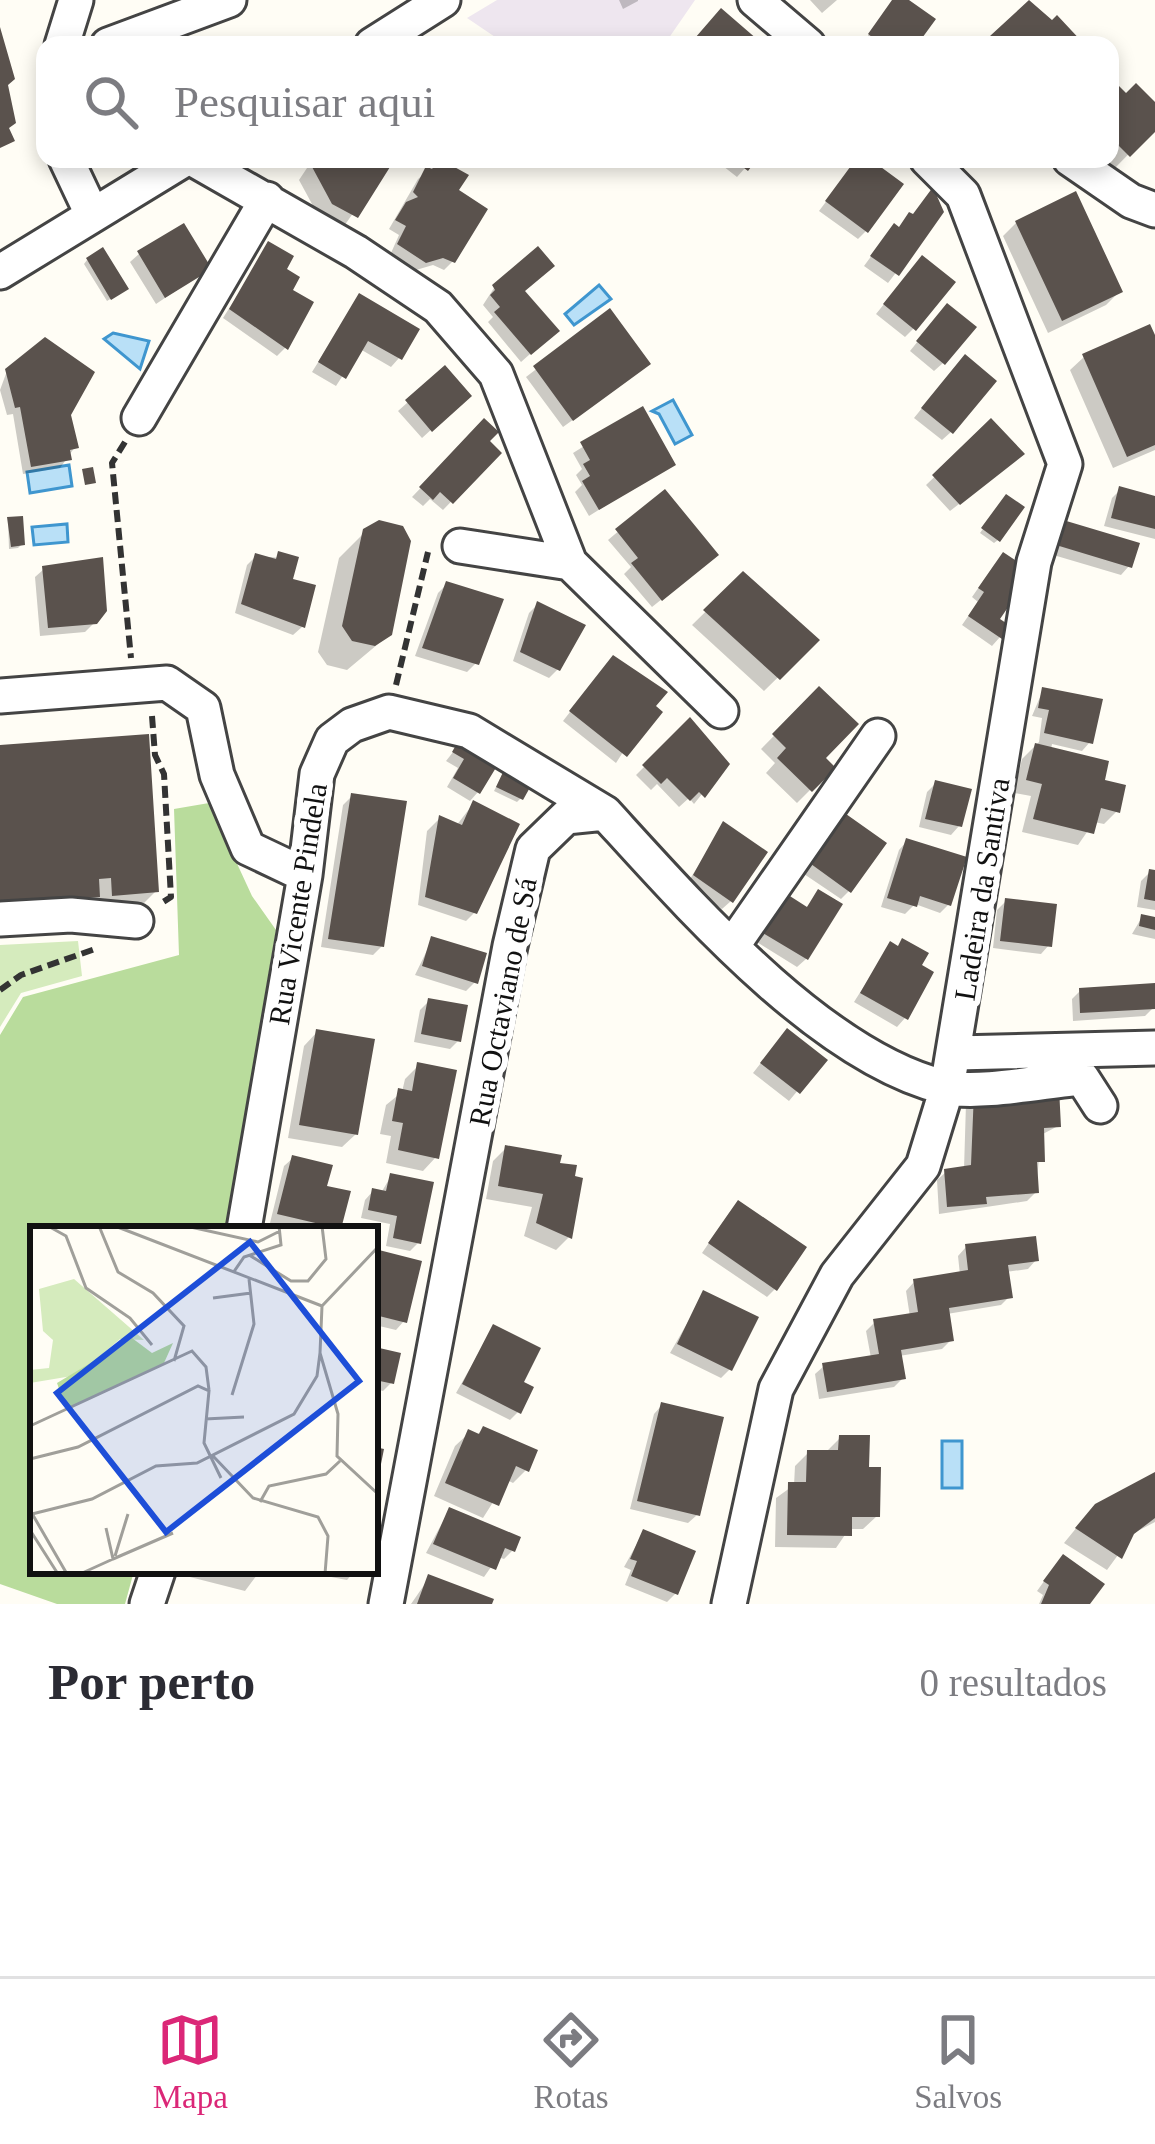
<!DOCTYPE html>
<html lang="pt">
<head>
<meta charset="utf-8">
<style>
  body { margin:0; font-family:"Times New Roman",serif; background:#f7f7f7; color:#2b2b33 }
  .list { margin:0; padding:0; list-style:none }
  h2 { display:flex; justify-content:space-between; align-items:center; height:156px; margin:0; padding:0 48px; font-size:51px }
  h2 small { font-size:39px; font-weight:400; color:#7c7c81 }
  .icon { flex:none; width:66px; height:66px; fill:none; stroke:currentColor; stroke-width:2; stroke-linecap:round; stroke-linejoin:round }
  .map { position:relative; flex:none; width:1155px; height:1604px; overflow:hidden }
  .search { position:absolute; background:#fff; box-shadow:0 6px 18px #0003; left:36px; right:36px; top:36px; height:132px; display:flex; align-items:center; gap:30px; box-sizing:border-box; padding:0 42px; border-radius:24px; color:#7c7c81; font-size:45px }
  .sheet { height:372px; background:#fff }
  nav { display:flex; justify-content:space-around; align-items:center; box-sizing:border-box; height:168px; border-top:3px solid #e1e1e2; background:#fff; font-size:33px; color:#7c7c81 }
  nav a { display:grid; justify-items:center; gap:6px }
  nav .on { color:#db2777 }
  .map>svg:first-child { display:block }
  .industrial { fill:#eee6ef }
  .green { fill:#d5ebbd }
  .forest { fill:#b9dc9c }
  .water { fill:#b9e0f7; stroke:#3f96cf; stroke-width:3 }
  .shadow { fill:#0003 }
  .building { fill:#5a524d }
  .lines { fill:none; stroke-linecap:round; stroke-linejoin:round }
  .minor-casing { stroke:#444; stroke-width:39 }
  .path { stroke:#333; stroke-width:6; stroke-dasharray:12 6; stroke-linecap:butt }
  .minor { stroke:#fff; stroke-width:33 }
  .labels { text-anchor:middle; stroke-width:12; stroke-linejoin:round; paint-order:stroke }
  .street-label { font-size:30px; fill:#111; stroke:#fff }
  .inset-road { fill:none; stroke:#a09f9a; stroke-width:3 }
  .view { fill:#1d4ed8; fill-opacity:0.15; stroke:#1d4ed8; stroke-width:6 }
  .inset-edge { fill:none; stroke:#111; stroke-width:6 }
</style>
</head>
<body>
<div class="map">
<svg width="1155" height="1604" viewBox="0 0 1155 1604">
  <rect width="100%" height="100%" fill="#fffdf5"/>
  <!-- industrial -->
  <path class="industrial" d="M497 0H695L664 45H507L467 18Z"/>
  <!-- green -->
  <path class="green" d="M78 941 82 976 21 993 0 1027V945Z"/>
  <!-- forest -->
  <path class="forest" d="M209 803 252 896 276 930 226 1229H33V1571H134L125 1604H57L0 1584V1035L23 997 179 955 174 809Z"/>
  <!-- water -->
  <path class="water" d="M599 285 611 299 574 325 565 314Z
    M113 333 149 341 140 369 104 339Z
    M673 400 692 435 675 444 659 414 652 411Z
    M69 465 72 486 30 493 27 472Z
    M67 524 68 542 34 545 32 527Z
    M942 1441H962V1488H942Z"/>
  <!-- shadow -->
  <path class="shadow" d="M619 0H638V1L623 9Z
    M810 0H837L822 13Z
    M894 0H904L914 45 862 44Z
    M1110 82 1126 97 1155 106V127L1115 168 1106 159Z
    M313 159H391L342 229 319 217 299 180Z
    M714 159H753L737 177Z
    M858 159H865L866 231 858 239 819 211Z
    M439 162 455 191 453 261 444 270 433 265 416 270 391 253 399 235 389 229 418 179Z
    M1016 223 1119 292 1106 305 1048 333 1003 236Z
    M931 227 888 283 864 266 886 236Z
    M269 245 282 270 285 348 277 356 223 318Z
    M139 254 208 269 156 304 130 262Z
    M87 260 122 292 107 301 84 264Z
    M914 267 913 329 905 337 876 314Z
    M494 288 522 291 547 339 521 362 488 322 493 317 483 305Z
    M359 297 399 358 391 367 360 349 336 386 312 372Z
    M609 313 639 372 563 427 526 377Z
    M939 315 943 363 934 371 910 351Z
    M1155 343V450L1113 468 1070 370 1084 357Z
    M956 366 951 432 942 440 914 418Z
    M444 370 468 396 422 438 398 411Z
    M7 371 68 415 75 447 60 468 23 474 13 414 7 415 0 390Z
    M642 410 672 464 589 516 575 492 582 485 576 475 582 469 573 453Z
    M484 422 486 441 498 453 443 510 430 499 423 506 412 497Z
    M991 423 1013 462 950 511 926 485Z
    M1120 490 1155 499V539L1104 526 1112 498Z
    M664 493 707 563 652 607 624 574 631 567 608 540Z
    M1003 501 998 540 994 543 980 533Z
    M8 520 22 544 18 548 9 549Z
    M1045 529 1129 566 1121 575 1050 554Z
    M365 532 390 634 347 670 327 665 318 652 339 558Z
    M256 556 295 559 289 581 302 627 293 635 235 613 247 565Z
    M995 564 1009 582 996 619 1000 637 992 646 962 625 978 602 972 597Z
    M44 569 95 622 85 632 40 636 35 577Z
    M743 575 816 640 764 691 692 625Z
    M446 585 476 663 467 672 415 656 438 593Z
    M537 605 558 669 549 678 513 661 529 613Z
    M605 667 652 707 616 763 563 721Z
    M819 690 821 758 832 768 797 803 766 773 775 763 761 749Z
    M1043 690 1090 742 1082 751 1052 744 1051 750 1101 782 1117 811 1104 824 1094 822 1078 845 1022 832 1031 796 1014 793 1022 759 1039 742 1042 718 1032 716Z
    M690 721 726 764 694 804 689 798 679 807 657 784 651 790 636 775Z
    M461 742 478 792 470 801 447 787 458 768 446 761Z
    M0 748 156 891 124 923 0 932Z
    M502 775 521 798 517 802 494 791Z
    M936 783 959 826 951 835 919 827 927 792Z
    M352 796 382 946 373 955 321 947 343 805Z
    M473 804 475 912 466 921 418 905 427 831 440 818 456 826Z
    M723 825 731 901 722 909 687 884Z
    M838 826 849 891 841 899 804 874Z
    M907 841 949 904 940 913 915 904 905 914 881 907 899 850Z
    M1150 872 1155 873V910L1137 907 1141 881Z
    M819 893 806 959 797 967 752 939 774 903 805 909Z
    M1006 901 1049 945 1041 954 993 948 997 910Z
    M1142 917 1155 920V939L1132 934Z
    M432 940 475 982 466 991 415 975Z
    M890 945 905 1018 897 1027 854 1002Z
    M1080 991 1154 1007 1145 1016 1073 1021 1072 999Z
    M429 1001 458 1041 450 1049 414 1042 420 1010Z
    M317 1032 356 1134 342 1147 288 1138 304 1046Z
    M779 1040 823 1060 789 1101 753 1073Z
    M418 1066 436 1157 423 1171 386 1163 391 1136 380 1134 386 1105 402 1092 405 1079Z
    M966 1103 1058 1126 1041 1135 1036 1192 1027 1201 939 1214 937 1180 946 1172 964 1169Z
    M506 1148 558 1157 569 1237 556 1250 524 1236 532 1207 486 1199 493 1161Z
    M293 1158 324 1188 347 1194 338 1229 270 1223 284 1166Z
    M391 1176 419 1242 410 1251 386 1246 390 1224 361 1218 365 1200 373 1191 381 1193Z
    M730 1212 775 1289 767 1297 702 1253Z
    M966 1247 1036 1260 1028 1269 1006 1272 1009 1297 1001 1305 947 1314 951 1340 942 1349 899 1356 903 1378 894 1387 819 1399 815 1374 824 1366 871 1358 866 1331 875 1322 910 1317 906 1291 914 1282 960 1275 958 1256Z
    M375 1252 404 1321 396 1330 375 1325Z
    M704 1294 730 1369 721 1378 670 1353Z
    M493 1328 520 1383 518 1412 510 1420 456 1393Z
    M375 1351 391 1383 383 1391 375 1389Z
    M662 1405 697 1515 688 1523 630 1509 654 1414Z
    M483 1429 526 1470 513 1483 507 1480 483 1518 434 1496 455 1446 469 1433 476 1436Z
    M840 1438 866 1470 877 1516 863 1529H849L836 1548 775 1547 776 1498 794 1485 795 1466 808 1453H825Z
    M1155 1476V1522L1134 1533 1107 1570 1064 1543 1082 1521Z
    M449 1510 512 1551 504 1559 498 1557 484 1577 426 1553Z
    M643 1533 676 1593 667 1602 625 1585 631 1570 624 1567Z
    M1055 1566 1088 1604H1039L1043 1595 1037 1591Z
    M184 1571H260L245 1591 182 1575Z
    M299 1571H355L347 1580Z
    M429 1578 489 1604H411Z"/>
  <!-- building -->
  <path class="building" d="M892 0H909L936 19 917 45H883L868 34Z
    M1029 0 1052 20 1057 15 1085 45H999L990 36Z
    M721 8 758 40 754 45H689Z
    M0 27 15 79 8 85 16 123 9 128 15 141 0 148Z
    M1110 77 1126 93 1136 83 1155 102V132L1130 157 1110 137Z
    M315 159H395L358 218 332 204 311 165Z
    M440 159 469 175 459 190 488 209 455 263 443 258 426 263 397 244 406 226 395 220 406 202 418 197 413 192 426 166 432 169Z
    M732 159H757L748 171Z
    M856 159H870L904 184 868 233 825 201Z
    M933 187 944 212 899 276 870 256 894 223 899 227 909 212 913 214Z
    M1076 191 1123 292 1062 321 1015 221Z
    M184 223 212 269 165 298 137 251Z
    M268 241 294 256 287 269 300 277 293 290 314 302 288 350 229 309Z
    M538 246 555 266 525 291 560 331 531 355 494 312 500 307 490 295 495 290 492 285Z
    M103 247 129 289 111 300 86 258Z
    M922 255 956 282 916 331 883 304Z
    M359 293 420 329 402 360 368 341 346 379 318 362Z
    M947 303 977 327 945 365 916 341Z
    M610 308 651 364 573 421 533 366Z
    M1150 324 1155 335V445L1127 457 1082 354Z
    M45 337 95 372 71 415 79 448 70 450 72 460 31 467 20 407 15 408 5 369Z
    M965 354 997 381 953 434 921 408Z
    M445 365 472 396 432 432 405 400Z
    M643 406 676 465 599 510 582 481 590 476 583 464 590 460 580 442Z
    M484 418 499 432 490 441 502 453 453 504 440 492 433 500 419 487Z
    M991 418 1025 454 960 505 932 475Z
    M93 467 96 483 85 485 82 469Z
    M1119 486 1155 496V529L1111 518Z
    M665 489 719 555 662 601 631 563 638 558 615 529Z
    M1006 494 1025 507 1000 542 981 528Z
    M23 516 25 545 11 547 7 517Z
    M1053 517 1140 543 1132 568 1056 545Z
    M379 520 403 526 411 541 392 635 375 646 352 641 342 626 363 529Z
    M278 551 299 557 293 579 316 585 305 628 241 604 255 553 276 559Z
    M1003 552 1024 566 1013 581 1022 587 1000 619 1012 627 1002 639 968 616 984 592 978 588Z
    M103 557 107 611 97 624 48 628 42 566Z
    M743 571 820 640 780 680 703 610Z
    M446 581 504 599 479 665 422 648Z
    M537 601 586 625 560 671 520 652Z
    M613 655 668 692 656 706 663 712 627 757 569 711Z
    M819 686 859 724 826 758 836 768 812 792 777 758 786 748 772 734Z
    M1042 687 1103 699 1093 744 1044 733 1049 710 1038 708Z
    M690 717 730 764 705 798 699 792 690 801 667 778 661 784 642 765Z
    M149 734 159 892 112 896 111 878 99 879 100 897 0 904V745Z
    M460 738 500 761 480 794 453 778 464 759 452 752Z
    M1035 743 1109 761 1105 780 1126 785 1120 813 1101 808 1094 834 1033 819 1042 784 1026 780Z
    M505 768 533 782 523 800 496 787Z
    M935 780 972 789 962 827 925 819Z
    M351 793 407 801 384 947 328 939Z
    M473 800 520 824 477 914 425 897 439 815 462 825Z
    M846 814 887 843 851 893 811 864Z
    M723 821 768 852 733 903 693 875Z
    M906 838 967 857 951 906 920 896 917 907 887 898Z
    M1149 869 1155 870V901L1144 899Z
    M818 889 843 904 808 960 758 930 782 891 807 907Z
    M1005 898 1057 904 1052 947 1000 941Z
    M1141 914 1155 917V930L1139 926Z
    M431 936 487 953 478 984 422 966Z
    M902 938 929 953 922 965 934 972 908 1020 860 993 890 941 898 946Z
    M1155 983V1009L1080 1013 1079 988Z
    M428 998 468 1005 461 1042 421 1034Z
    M787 1028 828 1060 800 1094 760 1063Z
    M316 1029 375 1039 358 1135 299 1125Z
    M417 1062 457 1070 439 1159 398 1150 403 1123 392 1121 398 1088 412 1091Z
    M1059 1088 1061 1127 1044 1128 1045 1162H1037L1039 1193 986 1197 987 1204 947 1207 944 1169 971 1165 974 1092Z
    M505 1145 562 1155 560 1163 577 1165 575 1176 583 1178 572 1239 536 1223 543 1194 498 1186Z
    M292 1155 333 1165 327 1186 351 1191 341 1229 277 1214Z
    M390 1173 434 1182 421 1244 393 1238 397 1216 368 1210 372 1188 386 1191Z
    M738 1200 807 1247 777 1291 708 1243Z
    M1036 1236 1039 1261 1008 1265 1013 1298 949 1308 954 1341 901 1350 906 1379 827 1392 822 1363 879 1354 873 1319 918 1312 913 1279 968 1270 965 1244Z
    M375 1249 422 1261 407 1323 375 1315Z
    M703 1290 759 1317 732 1371 677 1344Z
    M493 1324 541 1348 524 1382 534 1387 521 1414 462 1384Z
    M375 1347 401 1353 394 1384 375 1380Z
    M661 1402 724 1417 700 1516 637 1501Z
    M483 1426 538 1450 529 1472 516 1466 499 1506 445 1483 468 1429 479 1434Z
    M839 1435H870L869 1467H881L880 1517H852V1536L787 1535 788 1482H806L807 1450H838Z
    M375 1447 384 1449 377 1484H375Z
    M1155 1472V1518L1134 1534 1122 1559 1075 1528 1095 1504Z
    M449 1507 521 1537 515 1552 505 1548 496 1570 433 1544Z
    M643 1529 696 1551 678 1595 631 1576 637 1561 630 1559Z
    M1063 1554 1105 1584 1090 1604H1041L1049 1585 1043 1581Z
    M428 1574 494 1599 492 1604H417Z"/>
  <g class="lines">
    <!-- minor casing -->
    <g class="minor-casing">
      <path id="minor" d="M755 0 808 45
        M62 45 76 0
        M108 45 229 0
        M372 45 443 0
        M66 159 92 214
        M193 159 356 252 438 307 496 374 570 563 721 711
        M1070 159 1131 201 1155 210
        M0 272 185 159
        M139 418 267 199
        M460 546 570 563
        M0 696 167 683 203 708 217 775 248 848 305 875
        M0 919 71 915 136 921
        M733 945 878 736
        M956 1053 1155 1048
        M244 1229 305 875 317 774 332 740 352 725 389 712 469 731 605 813
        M147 1604 158 1571
        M386 1604 510 946 533 849 566 817 605 813C689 905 821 1057 944 1087 978 1095 1045 1081 1082 1078L1100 1106
        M729 1604 776 1389 837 1275 923 1166 947 1088 1034 562 1065 464 963 195 927 159"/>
    </g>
    <!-- path -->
    <path class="path" d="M125 442 112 463 131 658
      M396 685 428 552
      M152 716 155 755 164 774 171 897 160 904
      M0 990 21 975 95 949"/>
    <!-- minor -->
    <use href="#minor" class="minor"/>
  </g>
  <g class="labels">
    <!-- street labels -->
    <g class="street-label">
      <text transform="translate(982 889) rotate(-81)" y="10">Ladeira da Santiva</text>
      <text transform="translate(298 904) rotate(-81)" y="10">Rua Vicente Pindela</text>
      <text transform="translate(503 1002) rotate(-79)" y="10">Rua Octaviano de Sá</text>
    </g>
  </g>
  <!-- overview -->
  <g transform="translate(30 1226)">
    <rect width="348" height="348" fill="#fffdf5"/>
    <path d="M44 53 114 114 90 113 48 149 0 157V144L19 142 23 114 13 105 9 63Z" fill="#d5ebbd"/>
    <path d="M102 112 122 127 143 117 134 137 36 183 27 157Z" fill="#b9dc9c"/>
    <path class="inset-road" d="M18 0 36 10 56 62 100 92 122 119M69 0 88 46 123 67 154 100 144 135M85 0 292 80M156 0 228 16 250 5M219 29 261 55H278L296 33 292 0M203 47 214 31 251 19 249 0M183 72 221 67M292 80 290 127 308 188 307 230 348 268M292 80 348 21M202 169 224 98 219 53M175 193 214 191M0 200 162 125 176 141 179 164M183 230 223 272 288 291 298 310 295 348M0 233 48 221 168 160 179 165 174 217 191 252M230 276 239 260 296 248 310 235M0 284 37 348M2 288 62 273 126 240 167 237 264 188 287 150 290 127M0 304 28 348M85 330 98 288M83 333 143 307M50 348 83 333 76 302"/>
    <path class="view" d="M220 16 329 155 136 306 27 167Z"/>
    <rect width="348" height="348" class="inset-edge"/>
  </g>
</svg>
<div class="search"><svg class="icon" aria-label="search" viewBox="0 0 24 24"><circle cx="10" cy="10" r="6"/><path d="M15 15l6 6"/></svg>Pesquisar aqui</div>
</div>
<section class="sheet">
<h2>Por perto<small>0 resultados</small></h2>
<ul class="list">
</ul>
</section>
<nav>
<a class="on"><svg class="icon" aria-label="map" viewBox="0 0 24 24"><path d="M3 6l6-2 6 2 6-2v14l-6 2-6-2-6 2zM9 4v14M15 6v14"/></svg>Mapa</a>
<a><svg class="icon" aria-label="directions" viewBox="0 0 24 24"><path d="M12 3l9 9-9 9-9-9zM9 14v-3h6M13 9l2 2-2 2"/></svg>Rotas</a>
<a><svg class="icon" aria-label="saved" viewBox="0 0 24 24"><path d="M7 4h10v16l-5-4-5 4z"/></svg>Salvos</a>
</nav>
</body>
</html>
